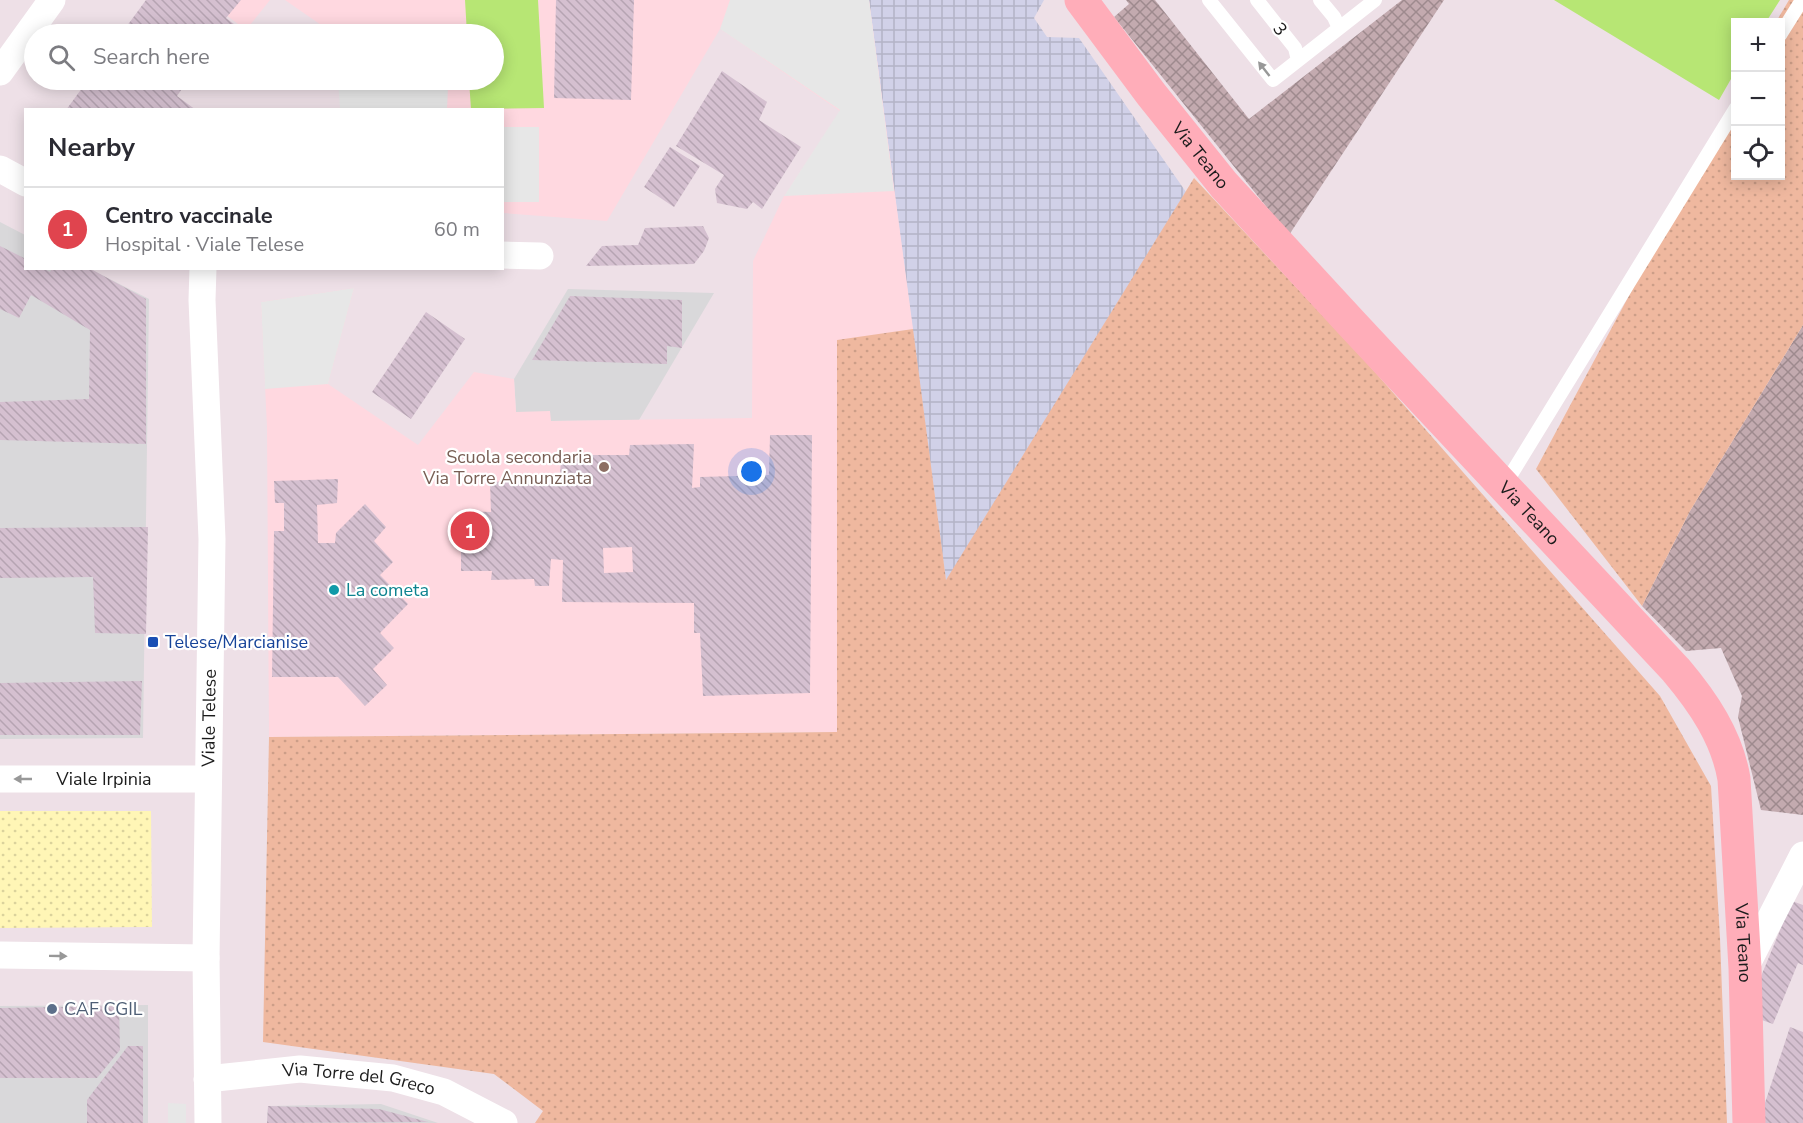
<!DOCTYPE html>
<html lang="en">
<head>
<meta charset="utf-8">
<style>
  body { margin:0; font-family:"Nunito Sans",sans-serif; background:#f2f2f3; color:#2b2b33 }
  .controls { position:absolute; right:18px; top:18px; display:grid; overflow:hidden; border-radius:0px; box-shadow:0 3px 15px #0003 }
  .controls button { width:54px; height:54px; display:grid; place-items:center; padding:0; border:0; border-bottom:2px solid #e1e1e2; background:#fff; color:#2b2b33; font:30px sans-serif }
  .you { position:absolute; left:752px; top:472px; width:21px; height:21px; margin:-15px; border:4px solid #fff; border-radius:50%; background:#1a73e8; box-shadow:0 0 0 9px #1a73e833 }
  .badge { display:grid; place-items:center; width:39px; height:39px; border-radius:50%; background:#1a73e8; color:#fff; font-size:20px; font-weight:700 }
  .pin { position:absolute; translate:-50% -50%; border:3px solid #fff; box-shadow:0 2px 6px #0006 }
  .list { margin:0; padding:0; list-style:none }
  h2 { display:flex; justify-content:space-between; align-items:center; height:78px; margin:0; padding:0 24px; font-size:26px }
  h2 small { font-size:20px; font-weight:400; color:#7c7c81 }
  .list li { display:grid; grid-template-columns:39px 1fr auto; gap:18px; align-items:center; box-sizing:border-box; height:84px; padding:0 24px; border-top:2px solid #e1e1e2 }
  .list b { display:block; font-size:22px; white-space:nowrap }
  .list p { margin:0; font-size:20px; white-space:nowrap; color:#7c7c81 }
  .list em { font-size:20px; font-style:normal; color:#7c7c81 }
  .icon { flex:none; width:33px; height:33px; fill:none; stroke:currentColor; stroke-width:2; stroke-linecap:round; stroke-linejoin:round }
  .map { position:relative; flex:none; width:1803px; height:1123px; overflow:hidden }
  .search { position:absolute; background:#fff; box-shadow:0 3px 15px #0003; left:24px; top:24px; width:480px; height:66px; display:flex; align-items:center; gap:15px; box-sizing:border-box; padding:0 21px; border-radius:33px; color:#7c7c81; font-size:22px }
  .panel { position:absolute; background:#fff; box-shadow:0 3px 15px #0003; left:24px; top:108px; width:480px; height:162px; border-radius:0px }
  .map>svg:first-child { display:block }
  .residential { fill:#d9d8da }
  .industrial { fill:url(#industrial-grid) }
  .education { fill:#ffd8e0 }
  .construction { fill:url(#construction-cross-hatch) }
  .grass { fill:url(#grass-dots) }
  .park { fill:url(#park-dots) }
  .pitch { fill:#b7e674 }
  .parking { fill:#e7e7e7 }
  .building { fill:url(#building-back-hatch); fill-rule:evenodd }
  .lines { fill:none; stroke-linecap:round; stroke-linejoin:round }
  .lane { stroke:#fff; stroke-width:14 }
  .street { stroke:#fff; stroke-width:27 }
  .secondary { stroke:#ffadb9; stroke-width:33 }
  .oneway { fill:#989898 }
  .education-dot { fill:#8d6e63; stroke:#fff; stroke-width:2 }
  .culture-dot { fill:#0f9aa8; stroke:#fff; stroke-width:2 }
  .transit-dot { fill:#1a4fb4; stroke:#fff; stroke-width:2 }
  .service-dot { fill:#5c6f8a; stroke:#fff; stroke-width:2 }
  .labels { text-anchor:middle; stroke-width:4.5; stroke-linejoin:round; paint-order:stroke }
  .street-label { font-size:18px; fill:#1b1b1b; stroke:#fff }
  .education-label { font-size:18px; fill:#785e54; stroke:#fff; text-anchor:end }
  .culture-label { font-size:18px; fill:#0d838f; stroke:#fff; text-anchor:start }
  .transit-label { font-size:18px; fill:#164399; stroke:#fff; text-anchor:start }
  .service-label { font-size:18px; fill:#4e5e75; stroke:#fff; text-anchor:start }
</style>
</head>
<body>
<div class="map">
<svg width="1803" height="1123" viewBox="0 0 1803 1123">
  <defs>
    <pattern id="industrial-grid" width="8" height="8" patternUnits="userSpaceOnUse" patternTransform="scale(1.5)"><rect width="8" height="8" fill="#d1d1e8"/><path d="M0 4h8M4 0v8" fill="none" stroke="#b3b3c6"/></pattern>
    <pattern id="construction-cross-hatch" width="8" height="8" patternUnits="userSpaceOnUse" patternTransform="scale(1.5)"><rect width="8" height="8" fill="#c3aaaf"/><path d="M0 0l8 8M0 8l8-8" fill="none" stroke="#9e8a8e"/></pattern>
    <pattern id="grass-dots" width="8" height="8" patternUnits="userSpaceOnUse" patternTransform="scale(1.5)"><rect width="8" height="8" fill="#efb89f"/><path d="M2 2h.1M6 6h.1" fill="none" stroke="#cc9e88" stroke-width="1.8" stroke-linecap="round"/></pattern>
    <pattern id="park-dots" width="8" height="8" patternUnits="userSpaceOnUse" patternTransform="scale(1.5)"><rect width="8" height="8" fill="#fff6b6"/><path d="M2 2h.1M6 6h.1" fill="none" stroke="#dad29c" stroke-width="1.8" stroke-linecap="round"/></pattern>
    <pattern id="building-back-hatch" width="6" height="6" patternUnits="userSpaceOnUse" patternTransform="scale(1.5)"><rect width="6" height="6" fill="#d5c0d0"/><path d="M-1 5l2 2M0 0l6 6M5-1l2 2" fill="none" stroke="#b6a4b2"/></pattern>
  </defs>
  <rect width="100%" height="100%" fill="#eee0e7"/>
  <!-- residential -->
  <path class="residential" d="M0 222 25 235 26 268 90 269 149 299 143 738 0 739Z
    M568 289 714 293 639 420 550 421V412H516L514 379Z
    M148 1005V1123H0V1006Z
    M381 1104 438 1123H267L268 1106Z"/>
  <!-- industrial -->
  <path class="industrial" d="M869 0H1044L1034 18 1047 37 1079 38 1186 192 946 581Z"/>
  <!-- education -->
  <path class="education" d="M206 0H270L246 30Z
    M285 0H869L913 329 837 341V732L269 737 267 427 261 302 354 288 328 384 418 445 474 372 514 379 516 412 550 411 551 421 752 418 753 261 784 196 840 111 720 29 607 221 503 213 502 110 447 109 448 80H494V34H334Z"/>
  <!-- construction -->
  <path class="construction" d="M1126 0H1155L1249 119 1402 0H1444L1289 235 1114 17 1129 4Z
    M1803 325V815L1761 810 1738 717 1742 696 1721 648 1686 651 1642 606 1690 511Z"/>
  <!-- grass -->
  <path class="grass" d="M1789 0H1803V325L1690 511 1642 606 1536 469 1735 98 1736 176H1780V22H1776Z
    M1194 178 1367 363 1660 696 1711 786 1720 938 1727 1123H535L543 1111 494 1074 263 1042 269 737 837 732V340L913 329 946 580Z"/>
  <!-- park -->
  <path class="park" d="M0 811H151L152 927 0 928Z"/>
  <!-- pitch -->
  <path class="pitch" d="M465 0H538L544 108 471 109 469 80H494V34H467Z
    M1554 0H1780L1766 22H1736L1735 72 1719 100Z"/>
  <!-- parking -->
  <path class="parking" d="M730 0H869L894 191 784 196 840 110 720 29Z
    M338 80H448L447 109H340Z
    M503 127H539V202H503Z
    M354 288 328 384 265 389 261 302Z
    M168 1103 186 1104V1123H168Z"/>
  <!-- building -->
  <path class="building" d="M146 0H241L226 18 247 34H121Z
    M556 0H634L631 100 554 98Z
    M722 71 767 102 759 120 801 147 762 209 753 202 747 209 717 203 715 189 724 175 676 146Z
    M88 80H188L177 96 196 110H66Z
    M670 147 700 166 674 207 644 187Z
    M703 226 709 238 704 251 694 264 586 266 602 246 638 245 645 228Z
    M0 246 26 259V268H43L50 272 52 268H89L146 299V444L0 440V402L89 399 90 330 31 295 19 318 0 309Z
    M570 296 682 300V348L667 346V364L532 360Z
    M426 312 465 339 411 419 372 392Z
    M770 435H812L810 693 703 696 700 633H694V603L562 602 563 560 551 559 549 586H535L534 579 491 580 492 571H461V511L491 512 490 482 560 479 561 455H629L630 445 694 444 692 488 700 487V477L769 475ZM632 547 633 572 604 573 603 548Z
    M338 479 337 503 317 505 318 543H335L336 533 365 504 386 527 374 541 393 562 380 575 408 604 380 633 394 648 373 669 387 685 365 706 338 677H272L274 531H284V503H275L274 481Z
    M148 527 146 634 95 633 93 577 0 578V528Z
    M142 681 140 735H0V683Z
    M1792 901 1803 905V965L1798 963 1773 1024 1759 1019 1757 986Z
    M119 1006 120 1050 97 1078H0V1008Z
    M1790 1027 1803 1032V1123H1761V1115Z
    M128 1046H143V1123H87V1100Z
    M268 1106 379 1109 428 1122 267 1123Z"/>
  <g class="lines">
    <!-- lane -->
    <path class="lane" d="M1209 0 1273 80 1375 0
      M1257 0 1295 48 1298 60
      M1320 0 1334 17 1339 28
      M1780 35 1802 0
      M1504 486 1736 108"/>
    <!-- street -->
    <g class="street">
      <path d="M0 72 52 0"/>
      <path d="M0 169 26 183"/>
      <path d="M502 255 540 256"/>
      <path d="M203 268 202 300 212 539 206 958 208 1123"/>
      <path id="s1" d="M0 779H208"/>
      <path d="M0 955 206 958"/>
      <path d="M1745 968 1803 855"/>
      <path id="s2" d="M207 1079 300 1069 393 1078 444 1092 504 1123"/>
    </g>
    <!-- secondary -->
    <path class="secondary" id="s3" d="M1081 0 1151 94 1224 185 1353 325 1676 670C1703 702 1727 737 1734 779L1745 968 1749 1123"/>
  </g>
  <!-- one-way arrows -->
  <defs><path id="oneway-solid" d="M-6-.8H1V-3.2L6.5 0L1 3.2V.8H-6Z" transform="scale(1.5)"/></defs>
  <g class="oneway">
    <use href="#oneway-solid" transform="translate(1264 69) rotate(-128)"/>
    <use href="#oneway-solid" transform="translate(23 779) rotate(-180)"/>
    <use href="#oneway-solid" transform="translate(58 956) rotate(1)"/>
  </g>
  <!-- markers -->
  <circle class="education-dot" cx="604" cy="467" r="6"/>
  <circle class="culture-dot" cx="334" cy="590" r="6"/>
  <rect class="transit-dot" x="147" y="636" width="12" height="12" rx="3"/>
  <circle class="service-dot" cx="52" cy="1009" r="6"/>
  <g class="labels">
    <!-- street labels -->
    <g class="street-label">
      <text transform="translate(1280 29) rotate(52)" y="6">3</text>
      <text dy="6" stroke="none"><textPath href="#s3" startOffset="196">Via Teano</textPath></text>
      <text dy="6" stroke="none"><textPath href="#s3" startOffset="682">Via Teano</textPath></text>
      <text transform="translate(209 718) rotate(-89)" y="6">Viale Telese</text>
      <text dy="6" stroke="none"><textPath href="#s1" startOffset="104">Viale Irpinia</textPath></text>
      <text dy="6" stroke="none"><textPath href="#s3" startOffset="1186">Via Teano</textPath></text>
      <text dy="6" stroke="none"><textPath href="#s2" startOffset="153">Via Torre del Greco</textPath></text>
    </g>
    <!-- education labels -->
    <g class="education-label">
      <text x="592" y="463">Scuola secondaria<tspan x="592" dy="21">Via Torre Annunziata</tspan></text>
    </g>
    <!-- culture labels -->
    <g class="culture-label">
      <text x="346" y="596">La cometa</text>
    </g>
    <!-- transit labels -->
    <g class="transit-label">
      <text x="165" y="648">Telese/Marcianise</text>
    </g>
    <!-- service labels -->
    <g class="service-label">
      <text x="64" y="1015">CAF CGIL</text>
    </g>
  </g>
</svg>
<div class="controls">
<button>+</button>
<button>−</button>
<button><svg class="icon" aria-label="locate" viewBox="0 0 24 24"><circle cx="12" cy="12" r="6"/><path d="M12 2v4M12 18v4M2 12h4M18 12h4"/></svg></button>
</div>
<div class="you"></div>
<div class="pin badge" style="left:470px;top:531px;background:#e0444e">1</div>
<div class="search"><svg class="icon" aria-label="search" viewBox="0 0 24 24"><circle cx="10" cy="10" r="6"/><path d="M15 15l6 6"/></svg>Search here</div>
<section class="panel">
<h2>Nearby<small></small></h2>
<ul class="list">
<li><span class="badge" style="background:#e0444e">1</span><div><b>Centro vaccinale</b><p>Hospital · Viale Telese</p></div><em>60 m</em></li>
</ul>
</section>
</div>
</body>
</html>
